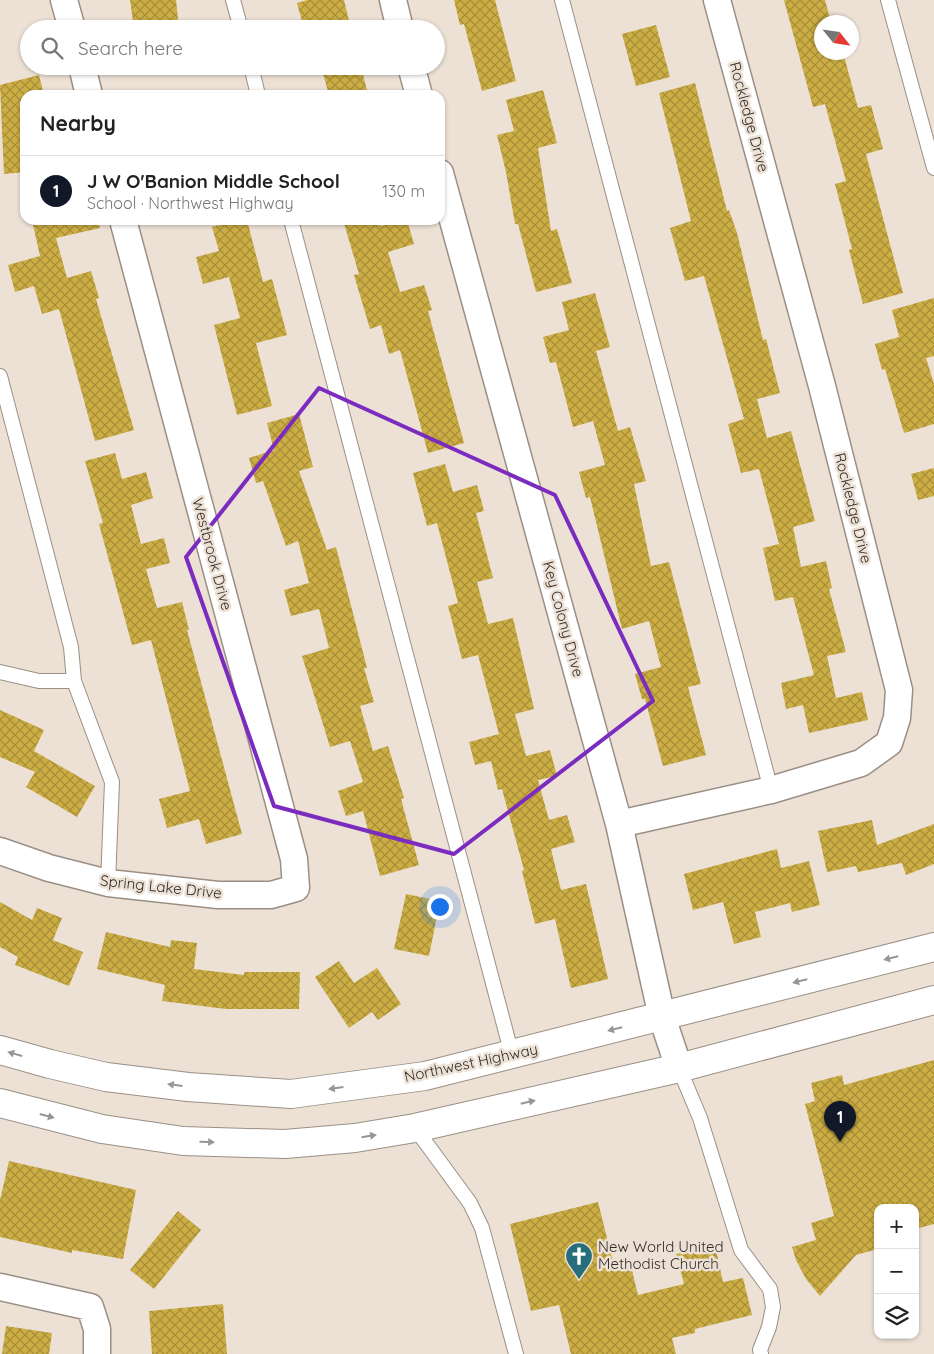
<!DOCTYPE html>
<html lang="en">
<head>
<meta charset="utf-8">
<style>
  body { margin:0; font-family:Quicksand,sans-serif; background:#f2f2f2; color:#222 }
  .controls { position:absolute; right:15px; bottom:15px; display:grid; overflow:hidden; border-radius:10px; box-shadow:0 1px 4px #0004 }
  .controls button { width:45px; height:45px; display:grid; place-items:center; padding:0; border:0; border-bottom:1px solid #e0e0e0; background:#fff; color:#222; font:25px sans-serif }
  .compass { position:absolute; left:814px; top:15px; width:45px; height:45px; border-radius:50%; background:#fff; box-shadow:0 1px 4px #0004; rotate:120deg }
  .you { position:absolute; left:439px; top:906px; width:18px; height:18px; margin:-12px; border:4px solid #fff; border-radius:50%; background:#1a73e8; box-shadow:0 0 0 8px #1a73e833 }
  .badge { display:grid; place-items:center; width:32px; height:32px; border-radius:50%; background:#111827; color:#fff; font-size:16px; font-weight:700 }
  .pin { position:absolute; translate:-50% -41px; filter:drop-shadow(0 1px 2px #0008) }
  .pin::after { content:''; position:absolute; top:26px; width:18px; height:15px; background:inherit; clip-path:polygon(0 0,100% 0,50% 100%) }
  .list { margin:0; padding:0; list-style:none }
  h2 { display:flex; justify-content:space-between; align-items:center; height:65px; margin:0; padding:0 20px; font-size:21px }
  h2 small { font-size:16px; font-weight:400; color:#767676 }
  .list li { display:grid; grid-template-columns:32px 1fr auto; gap:15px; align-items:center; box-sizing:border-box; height:70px; padding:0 20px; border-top:1px solid #e0e0e0 }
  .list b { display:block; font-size:19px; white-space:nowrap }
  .list p { margin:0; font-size:16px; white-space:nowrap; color:#767676 }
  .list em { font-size:16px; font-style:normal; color:#767676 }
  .icon { flex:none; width:28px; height:28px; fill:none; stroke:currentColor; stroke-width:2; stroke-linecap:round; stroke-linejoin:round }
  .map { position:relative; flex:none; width:934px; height:1354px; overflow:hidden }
  .search { position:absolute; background:#fff; box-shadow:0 1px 4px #0004; left:20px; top:20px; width:425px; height:55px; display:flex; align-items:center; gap:12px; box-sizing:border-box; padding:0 18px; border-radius:28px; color:#767676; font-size:19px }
  .panel { position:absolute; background:#fff; box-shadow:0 1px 4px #0004; left:20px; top:90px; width:425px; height:135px; border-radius:15px }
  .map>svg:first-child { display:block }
  .building { fill:url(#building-cross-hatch) }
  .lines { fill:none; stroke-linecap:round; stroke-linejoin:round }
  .lane-casing { stroke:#9b8f85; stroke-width:16 }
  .street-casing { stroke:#9b8f85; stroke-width:29 }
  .secondary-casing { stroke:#9b8f85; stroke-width:30 }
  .lane { stroke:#fff; stroke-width:14 }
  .street { stroke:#fff; stroke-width:26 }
  .secondary { stroke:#fff; stroke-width:28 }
  .oneway { fill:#989694 }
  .marked { fill:none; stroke:#7b2cbf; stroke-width:4; stroke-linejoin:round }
  .labels { text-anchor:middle; stroke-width:5; stroke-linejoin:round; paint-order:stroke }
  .street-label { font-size:15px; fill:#322d29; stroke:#ede1d6 }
  .poi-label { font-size:15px; fill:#322d29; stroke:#ede1d6; text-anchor:start }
</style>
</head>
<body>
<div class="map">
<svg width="934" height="1354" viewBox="0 0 934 1354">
  <defs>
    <pattern id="building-cross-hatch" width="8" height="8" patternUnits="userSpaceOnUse" patternTransform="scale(1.25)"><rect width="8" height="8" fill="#cdae44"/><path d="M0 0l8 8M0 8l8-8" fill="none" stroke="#a78e39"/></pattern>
  </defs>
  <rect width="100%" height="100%" fill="#ede1d6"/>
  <!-- building -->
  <path class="building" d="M130 0H176L179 29H134Z
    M307 0H344L351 29H304L297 3Z
    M454 0H495L516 81 482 91 464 24 460 25Z
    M784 0H825L831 22H822V52H843L858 108 871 105 883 149 866 154 903 293 863 304 849 250 852 249 835 184 846 181 825 104 813 107Z
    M656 25 670 77 636 86 622 34Z
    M321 66H361L368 95H329Z
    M39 75 44 95H25V172L4 174 0 85Z
    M695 83 727 211 729 210 737 233 763 340 766 339 780 393 757 399 767 438 791 431 815 521 793 527 801 567 826 561 832 588 829 589 846 652 827 656 836 698 862 692 868 720 809 733 803 705 786 709 781 683 814 675 793 597 775 601 763 548 779 544 759 469 741 473 728 424 744 419 704 276 685 281 670 228 691 221 659 93Z
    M543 90 557 143 538 148 551 231 557 229 572 283 536 292 518 224H515L506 172 497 135 514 131 506 100Z
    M32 220H99L100 228 56 238 67 278 91 271 99 298 96 299 134 430 95 441 59 309 42 314 34 286 15 292 8 265 40 256Z
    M238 220H247L263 282 272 279 287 335 256 343 272 406 237 415 214 325 240 318 229 277 203 284 196 257 219 251 212 227Z
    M343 220H379L381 226 407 220 414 244 388 252 400 292 424 285 432 310 428 311 464 443 428 453 400 350 389 354 381 325 370 329 354 275 359 274Z
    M595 293 610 347 596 351 618 431 630 427 646 481 634 484 651 566 669 562 701 684 688 687 706 755 663 766 645 699H642L635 674 661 667 649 621 622 629 590 497 586 498 579 472 605 465 593 421 573 427 556 362 550 363 543 337 569 330 562 302Z
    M934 298V356L926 358 934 384V424L904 433 885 369 882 370 875 344 899 337 892 310Z
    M299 414 313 467 299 471 327 550 336 547 367 668H364L374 702 360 706 373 751 388 746 404 798 401 799 419 865 380 876 363 811 346 816 338 791 363 782 350 741 330 747 302 656 329 648 319 609 291 616 284 590 309 583 298 541 286 546 263 481 256 483 249 458 274 450 267 423Z
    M115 453 122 479 146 472 153 498 131 505 141 544 164 538 170 563 146 569 157 608 182 602 189 630H187L242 834 206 844 199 819 167 828 159 799 190 791 151 640 132 645 99 524 103 523 85 461Z
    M445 464 453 492 477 485 484 511 476 513 493 578 477 582 488 624 513 618 534 709 515 714 526 756 550 750 557 776 538 780 549 820 567 815 575 842 551 849 561 890 586 884 608 979 571 988 555 919 535 924 522 871 524 870 502 789 498 790 491 761 475 765 469 742 499 734 478 655 462 659 448 606 458 603 437 523 427 526 413 473Z
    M934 468V496L918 500 911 474Z
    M0 710 44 730 34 751 95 786 77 817 26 787 35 772 0 757Z
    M872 820 877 845 934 824V864L906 875 902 863 858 872 856 866 827 872 818 831Z
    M777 849 781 868 809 861 820 905 792 912 790 903 755 912 761 937 734 944 723 902 693 910 684 874Z
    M406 894 440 901 429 956 394 949Z
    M0 902 32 920 37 908 62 918 53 940 83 952 69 986 15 965 18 957 0 947Z
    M106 932 170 947 171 940 197 943 194 969 244 975V972H300L299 1009H226L162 1001 165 985 97 969Z
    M339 961 354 983 377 968 401 1004 378 1020 372 1012 349 1028 315 977Z
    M934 1060V1224L915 1229V1208H878V1249L856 1255 820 1296 806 1279 796 1260 792 1247 816 1240 811 1223 834 1216 805 1104 815 1101 811 1083 842 1075 844 1085Z
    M9 1161 136 1190 123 1259 72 1250V1253L0 1237V1200Z
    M598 1202 613 1262 629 1258 638 1295 684 1284 676 1254 715 1245 723 1282 743 1278 752 1315 695 1329V1333L672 1338 676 1354H571L559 1305 531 1311 510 1224Z
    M178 1211 201 1230 154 1289 130 1270Z
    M223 1304 227 1354H152L149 1311Z
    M6 1326 52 1333 49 1354H2Z"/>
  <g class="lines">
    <!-- lane casing -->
    <g class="lane-casing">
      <path id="lane" d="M233 0 241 29
        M562 0 771 790
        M888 0 934 168
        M251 66 258 95
        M291 220 512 1055
        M0 376 71 647 74 681 112 782 108 883
        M0 672 39 681H74
        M679 1068 700 1118 741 1250 770 1289 773 1307 769 1327 760 1350 761 1354
        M415 1128 470 1203 482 1228 516 1354"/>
    </g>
    <!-- street casing -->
    <g class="street-casing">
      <path id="street" d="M64 0 72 29
        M393 0 400 29
        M82 66 89 95
        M411 66 419 95
        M440 173 619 824 662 1017 679 1068
        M619 824 771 790 861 763 889 743 897 718 899 690 822 386 717 0
        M0 851 49 868 108 883 218 895H271L296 888 294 859 123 220
        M0 1287 90 1307 97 1329V1354"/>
    </g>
    <!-- secondary casing -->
    <g class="secondary-casing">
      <path id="secondary" d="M0 1050 50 1064 106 1077 188 1087 291 1094 425 1076 934 947
        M0 1103 102 1129 183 1141 285 1144 355 1138 415 1128 679 1068 934 1000"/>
    </g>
    <!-- lane -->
    <use href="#lane" class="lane"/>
    <!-- street -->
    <use href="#street" class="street"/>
    <!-- secondary -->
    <use href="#secondary" class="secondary"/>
  </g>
  <!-- one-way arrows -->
  <defs><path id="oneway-solid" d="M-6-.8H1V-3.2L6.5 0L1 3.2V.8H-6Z" transform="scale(1.25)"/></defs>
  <g class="oneway">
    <use href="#oneway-solid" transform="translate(891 958) rotate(166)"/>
    <use href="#oneway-solid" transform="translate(800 981) rotate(166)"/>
    <use href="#oneway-solid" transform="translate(615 1029) rotate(166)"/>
    <use href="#oneway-solid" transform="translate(15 1054) rotate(-164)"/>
    <use href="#oneway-solid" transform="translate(175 1085) rotate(-173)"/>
    <use href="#oneway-solid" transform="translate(336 1088) rotate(172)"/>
    <use href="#oneway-solid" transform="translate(528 1102) rotate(-13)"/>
    <use href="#oneway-solid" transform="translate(47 1116) rotate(15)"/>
    <use href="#oneway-solid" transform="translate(369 1136) rotate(-9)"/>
    <use href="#oneway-solid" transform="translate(207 1142) rotate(1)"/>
  </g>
  <!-- marked area -->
  <path class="marked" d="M319 388 555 495 653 701 454 854 274 806 186 557Z"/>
  <!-- icons -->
  <defs>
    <g id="church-pin" transform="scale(1.4375)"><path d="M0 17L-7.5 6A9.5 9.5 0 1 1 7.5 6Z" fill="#266f7a" stroke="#ede1d6"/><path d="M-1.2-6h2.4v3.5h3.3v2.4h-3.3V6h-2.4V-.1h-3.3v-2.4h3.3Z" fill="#fff"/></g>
  </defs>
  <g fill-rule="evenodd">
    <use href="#church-pin" x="579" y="1256"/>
  </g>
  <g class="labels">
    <!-- street labels -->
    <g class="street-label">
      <text transform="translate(749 117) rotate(75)" y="5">Rockledge Drive</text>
      <text transform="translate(853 508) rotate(76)" y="5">Rockledge Drive</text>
      <text transform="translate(212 554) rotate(75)" y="5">Westbrook Drive</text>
      <text transform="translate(563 619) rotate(75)" y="5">Key Colony Drive</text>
      <text transform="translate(161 887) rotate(6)" y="5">Spring Lake Drive</text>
      <text transform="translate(471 1063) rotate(-12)" y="5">Northwest Highway</text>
    </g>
    <!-- poi labels -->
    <g class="poi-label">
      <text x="598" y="1252">New World United<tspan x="598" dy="17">Methodist Church</tspan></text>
    </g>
  </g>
</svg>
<div class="controls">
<button>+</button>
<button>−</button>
<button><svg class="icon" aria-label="layers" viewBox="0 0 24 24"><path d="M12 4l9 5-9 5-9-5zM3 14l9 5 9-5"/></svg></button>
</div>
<svg class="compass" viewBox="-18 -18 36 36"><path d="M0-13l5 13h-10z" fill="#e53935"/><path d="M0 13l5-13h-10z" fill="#767676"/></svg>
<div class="you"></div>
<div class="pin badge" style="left:840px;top:1142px">1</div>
<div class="search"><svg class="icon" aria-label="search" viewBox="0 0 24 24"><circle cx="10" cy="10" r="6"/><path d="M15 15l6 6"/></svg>Search here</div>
<section class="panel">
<h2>Nearby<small></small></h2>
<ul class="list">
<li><span class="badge">1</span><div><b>J W O'Banion Middle School</b><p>School · Northwest Highway</p></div><em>130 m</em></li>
</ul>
</section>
</div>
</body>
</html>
